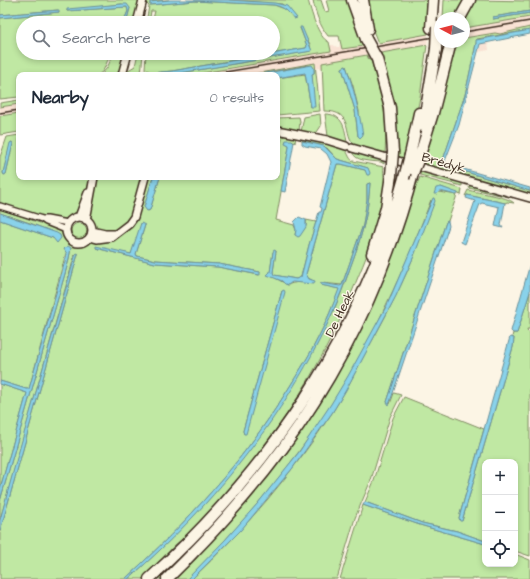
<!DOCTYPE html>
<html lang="en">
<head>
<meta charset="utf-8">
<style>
  body { margin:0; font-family:"Architects Daughter",sans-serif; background:#f2f2f3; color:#1f2937 }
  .controls { position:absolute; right:12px; bottom:12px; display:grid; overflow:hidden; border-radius:8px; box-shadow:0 2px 6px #0003 }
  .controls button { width:36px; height:36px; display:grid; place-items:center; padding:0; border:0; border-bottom:1px solid #e0e1e3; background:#fff; color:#1f2937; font:20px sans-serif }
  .compass { position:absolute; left:434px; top:12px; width:36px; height:36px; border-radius:50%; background:#fff; box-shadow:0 2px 6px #0003; rotate:277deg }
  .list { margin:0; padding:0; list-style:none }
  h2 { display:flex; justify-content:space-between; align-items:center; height:52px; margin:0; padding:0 16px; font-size:17px }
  h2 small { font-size:13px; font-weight:400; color:#747a83 }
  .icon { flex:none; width:22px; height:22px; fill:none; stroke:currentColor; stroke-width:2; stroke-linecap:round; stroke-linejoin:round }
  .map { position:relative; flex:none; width:530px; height:579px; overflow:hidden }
  .search { position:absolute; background:#fff; box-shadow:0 2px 6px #0003; left:16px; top:16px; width:264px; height:44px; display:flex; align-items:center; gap:10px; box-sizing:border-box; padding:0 14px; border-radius:22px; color:#747a83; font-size:15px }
  .panel { position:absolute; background:#fff; box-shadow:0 2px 6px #0003; left:16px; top:72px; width:264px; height:108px; border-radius:8px }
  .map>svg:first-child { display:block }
  .built { fill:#f9e2d4 }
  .green { fill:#c0e8a3; stroke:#7e8960; fill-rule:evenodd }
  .water { fill:#89d2ea; stroke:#6a8f98 }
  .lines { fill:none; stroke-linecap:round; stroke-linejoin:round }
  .street-casing { stroke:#3b2a1e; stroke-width:8 }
  .secondary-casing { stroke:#3b2a1e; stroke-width:10 }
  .highway-casing { stroke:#3b2a1e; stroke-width:13 }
  .street { stroke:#fcf5e5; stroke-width:5 }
  .secondary { stroke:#fcf5e5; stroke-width:7 }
  .highway { stroke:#fcf5e5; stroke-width:10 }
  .rail { stroke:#3b2a1e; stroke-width:1.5 }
  .highway-bridge-casing { stroke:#3b2a1e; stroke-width:13; stroke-linecap:butt }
  .highway-bridge { stroke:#fcf5e5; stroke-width:10 }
  .labels { text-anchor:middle; stroke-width:3; stroke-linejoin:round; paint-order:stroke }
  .street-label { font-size:13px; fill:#3b2a1e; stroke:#fcf5e5 }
</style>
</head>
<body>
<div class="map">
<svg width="530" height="579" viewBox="0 0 530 579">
  <rect width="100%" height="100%" fill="#fcf5e5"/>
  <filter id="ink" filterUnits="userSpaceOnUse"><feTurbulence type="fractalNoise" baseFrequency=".025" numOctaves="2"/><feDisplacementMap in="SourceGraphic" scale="8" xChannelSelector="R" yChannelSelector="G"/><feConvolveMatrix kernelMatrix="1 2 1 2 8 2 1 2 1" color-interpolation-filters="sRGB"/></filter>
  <g filter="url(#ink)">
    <!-- built -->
    <path class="built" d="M530 17V27L500 34 495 33 464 38V28Z
      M428 34 427 45 381 53 378 43Z
      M488 42 489 50 478 52 481 43Z
      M341 43 353 47 364 46 367 55 358 57 326 67 315 69H285L248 75H191L310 54 325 46 333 45 337 47H339Z
      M19 104V113L0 116V107Z"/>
    <!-- green -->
    <path class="green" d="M0 0H140L134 23H126L130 8 122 4 67 10V11L126 7H127L128 11 123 23H23V53H111L103 71 98 75H19V97L0 99V18L59 12 58 10 0 15Z
      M146 0H169L150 2V5L195 1 274 5 285 9 295 19 296 17 282 4 229 0H308C311 11 318 38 329 42L331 51 191 75H168L311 51 310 44 300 28 307 46 306 48 172 71 152 73 151 75H143L146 72 149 71 145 69 146 53H273V23H152L155 11H151L149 23H146L149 6 146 3Z
      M313 0H321L325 12 329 11 326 0H349L364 46 342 49 339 36H328C320 26 315 12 313 0Z
      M367 0H431L428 34 378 43 372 28 368 8H370L369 1Z
      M444 0H466L457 18H443Z
      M476 0 530 1V11L493 17V19L530 13V17L464 28 465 20 464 19 474 1Z
      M530 27V30L477 39 465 95 442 163 446 166 530 191V195L421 165 446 76 458 42H464V38L495 33 500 34Z
      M427 45 420 97 413 132 405 160 398 157 399 150 398 149 394 108 381 53Z
      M114 53H125L118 75H101L107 68Z
      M138 53 143 54 141 74 125 75V72L135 66Z
      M367 55 369 60H371L381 93 385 116 386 133 385 154 355 145C342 135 355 111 324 111L322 63ZM346 66 353 86 359 111 358 136 355 110 342 68Z
      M315 63 320 111 277 115V78L305 74 311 107 312 73H314V68L308 65 255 75H248Z
      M19 100V104L0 107V103Z
      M19 113V132L0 135V116Z
      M320 114 321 126 317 132 312 133 301 132 304 117Z
      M325 114C343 114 345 128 347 143L329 138 328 136Z
      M299 117 300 121 299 131 277 128V118Z
      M277 133 296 136 295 143 294 141 286 143 289 145V147L276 220 294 225 296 230 295 235C302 232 308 228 306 220L316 222 309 245 301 277 296 279 274 275 273 272 276 251 273 252 270 273 268 274 288 285C292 282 305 282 312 280L308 278 306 274 337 164H341L365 170 366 171 368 168 337 159 327 148 320 145 302 141V137L343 148C349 152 348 158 353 161L384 167C383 171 384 174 384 178 386 189 382 203 380 214 375 237 365 260 356 282 320 375 263 457 194 529 189 535 182 539 176 544 164 556 154 568 142 579H128C196 520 254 452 300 374 320 340 338 306 350 268 361 238 368 216 370 183L367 184V199L363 225 342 285 321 283V285L340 289C333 304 327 321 319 336 310 355 298 373 287 391 241 464 188 521 125 579H0V531L78 254H75L0 520V501L68 263 71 248 66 253 29 389H26L0 381V220L53 238 60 235 30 223 0 213V209L60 230 69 242 75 246H84L91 242 107 241 120 236 132 226 137 218 149 177H153L144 207 148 211 150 210 160 177H277V141L281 142 282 139 277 138ZM145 225 136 254 137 256 155 260 219 264 260 272 259 275 218 267 155 263 96 248 131 254ZM282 291 244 434 243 431Z
      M19 135V177H91L79 212C75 215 70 218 65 219 53 221 13 207 0 203V157L7 137ZM11 142 13 143 6 174 4 175 3 173Z
      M352 151 384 160V164L381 162C372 161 354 162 352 151Z
      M422 170 462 182V186L420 175Z
      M97 177H142C135 203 132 238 96 229L90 216Z
      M420 177 462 189 461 195 441 187 439 192 457 195 448 221 446 222 387 402 390 404 394 393 401 395 390 417 371 480 355 518 337 579H192C245 529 292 474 332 413 345 393 356 371 367 350 384 320 400 289 413 258 421 239 425 219 431 200 400 281 363 360 313 432 276 485 233 534 187 579H174L196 559 302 427 415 184H417Z
      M470 184 512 197 513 198 469 188Z
      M468 190C478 193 507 196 514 203L507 202 505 203 467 195 465 196Z
      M71 231a8 8 0 1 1 16 0a8 8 0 1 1-16 0Z
      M380 260 321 382 299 417 277 449 228 510 161 579H157L189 549 227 509 276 448Z
      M530 292V329H527L528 332 530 333V556L515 551V462H485V541L457 531 422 523 365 502 374 481 393 418 404 397 484 429 459 518 462 521 513 347 514 338 512 337 513 333H517Z
      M0 384 27 393 0 489Z
      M363 505 420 525 485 544V564H515V554L530 560V579H340Z"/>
    <!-- water -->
    <path class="water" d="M169 0H229L275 3 287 6 297 18 294 19C288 11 284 7 274 5L195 1 150 5V2Z
      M122 4H127L130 8 126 23H123L128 11 127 7H126L67 11V9Z
      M59 10V12L0 18V15Z
      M530 11V13L493 19V17Z
      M300 27H302L312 51 168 75H151L152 73 172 71 306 48 307 46Z
      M530 30V34L480 44 459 125 445 161 446 164 530 188V191L446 166 442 163 465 95 476 44V40Z
      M312 65 314 68V73L312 74 315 107H311L305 73 277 78V75H255Z
      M346 66C354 89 359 111 363 135L360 138 358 136 355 110 342 68Z
      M286 140H292L294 142 285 192 281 191 289 147V145L285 143Z
      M302 141 324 146 337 159 368 168 370 173 369 175H367L365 170 341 164H337L306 274 309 279 315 281 314 284 292 282 288 285 285 284 282 281 267 275 270 272 273 252 274 250 276 251 273 272 274 275 296 279 301 277 309 245 319 212H321L322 208 320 207 331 162 327 154 321 149 305 146 302 144Z
      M12 142 13 143 6 174 4 175 3 173 10 143Z
      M153 177H160L150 210 147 211 144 207Z
      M370 183C368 216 361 238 350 268 309 388 223 497 128 579H125C188 521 241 464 287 391 298 373 310 355 319 336 327 321 333 305 339 289L321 285V283L340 286 342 285 363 225 367 199V184Z
      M441 187 458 193V194L456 195 440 191 437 194H434L436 188Z
      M467 195 505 203 501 225 503 228 495 226 499 207 482 203 480 204 465 244 461 242 475 201 466 198Z
      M433 198H434L435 201 414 256 396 296 346 390 332 413 292 469 266 500 241 530 192 579H187L225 540 258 503 299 452 331 404 348 376 387 305Z
      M0 213 57 233 60 235 61 238 57 243 53 238 0 220Z
      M299 217 306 220V227L300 236 298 237 295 235 296 230 294 222Z
      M448 221 449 226 389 405 387 402 390 393 446 222Z
      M141 223 145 225 136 254 137 256 155 260 219 264 260 272V275L218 267 155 263 96 248V246L131 254Z
      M68 246 71 248 68 263 0 501V489L27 393 0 384V381L26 389H29L67 254 64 249 66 247Z
      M76 253 78 254 76 261 0 531V520L17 458Z
      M530 264V292L517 333H513L511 331Z
      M284 290 285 292 246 434H244L243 431 282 291Z
      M510 337 514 338 513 347 462 521H460L459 518Z
      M365 502 422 523 457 531 485 541V544L420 525 363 505Z"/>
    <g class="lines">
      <!-- street casing -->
      <g class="street-casing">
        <path id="street" d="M0 206 42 219H47L68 223
          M42 219 46 222 66 230"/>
      </g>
      <!-- secondary casing -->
      <g class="secondary-casing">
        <path id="secondary" d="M137 23 143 0
          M122 75 128 53
          M277 130 327 140 346 146
          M352 148 530 198
          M79 217 88 193
          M66 230a13 13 0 1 1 26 0a13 13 0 1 1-26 0Z
          M86 220 94 177
          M92 231 105 234H114
          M90 237 97 239 112 237 129 224 134 217 145 177"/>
      </g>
      <!-- highway casing -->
      <g class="highway-casing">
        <path id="highway" d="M352 0 366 39
          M363 0 368 29
          M460 18 470 0
          M431 28 433 0
          M377 59 390 108 393 152
          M423 126 436 49
          M410 155 419 113
          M419 158 433 113 451 42
          M372 254 386 208 391 175
          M149 579C271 468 360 338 404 178
          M167 579C209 538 248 495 283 448 344 365 388 269 414 170"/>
      </g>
      <!-- street -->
      <use href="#street" class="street"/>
      <!-- secondary -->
      <use href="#secondary" class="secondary"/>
      <!-- highway -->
      <use href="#highway" class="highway"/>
      <!-- rail -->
      <path class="rail" d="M464 32 530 21
        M207 75 440 36
        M0 113 19 110"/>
      <!-- highway-bridge casing -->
      <g class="highway-bridge-casing">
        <path id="highway-bridge" d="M366 39 377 59
          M436 49 437 27
          M414 170 419 158
          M391 175 393 152
          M404 178 410 155"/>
      </g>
      <!-- highway-bridge -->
      <use href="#highway-bridge" class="highway-bridge"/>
    </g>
  </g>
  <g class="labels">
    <!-- street labels -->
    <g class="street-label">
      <text transform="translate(444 162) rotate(16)" y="5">Brédyk</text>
      <text transform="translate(339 313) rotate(-64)" y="5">De Heak</text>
    </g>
  </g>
</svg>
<div class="controls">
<button>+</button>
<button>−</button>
<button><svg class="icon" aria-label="locate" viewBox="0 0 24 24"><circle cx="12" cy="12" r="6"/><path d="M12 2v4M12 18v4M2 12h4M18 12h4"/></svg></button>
</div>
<svg class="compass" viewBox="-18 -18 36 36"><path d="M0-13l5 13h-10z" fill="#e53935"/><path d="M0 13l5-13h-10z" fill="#747a83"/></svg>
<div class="search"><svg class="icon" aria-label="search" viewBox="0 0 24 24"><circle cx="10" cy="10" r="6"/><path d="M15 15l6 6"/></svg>Search here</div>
<section class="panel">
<h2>Nearby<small>0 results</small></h2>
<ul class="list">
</ul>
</section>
</div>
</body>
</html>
